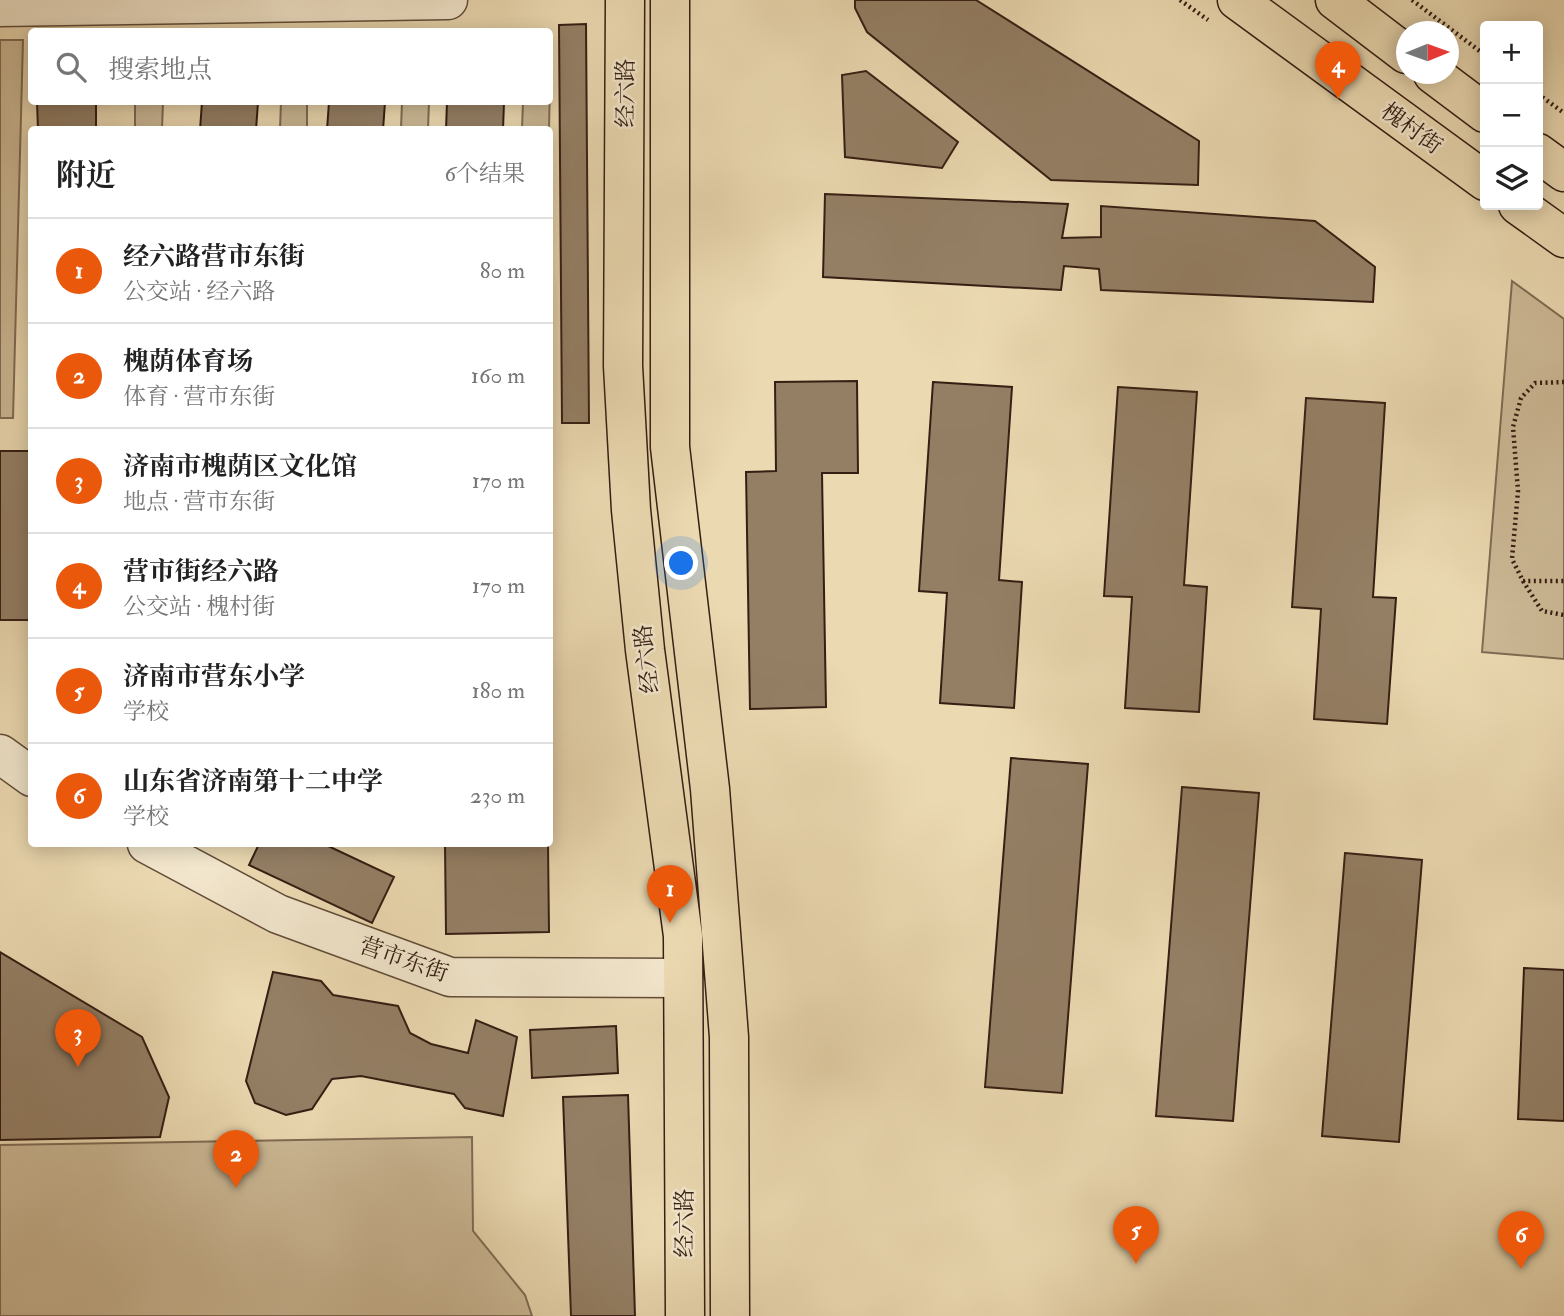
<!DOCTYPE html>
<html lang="zh">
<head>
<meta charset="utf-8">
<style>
  body { margin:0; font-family:"IM FELL Double Pica","Noto Serif SC",serif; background:#f6f6f6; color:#222 }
  .controls { position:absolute; right:21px; top:21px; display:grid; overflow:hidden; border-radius:7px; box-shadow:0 4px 18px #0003 }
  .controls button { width:63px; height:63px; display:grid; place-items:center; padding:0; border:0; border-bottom:2px solid #e0e0e0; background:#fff; color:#222; font:35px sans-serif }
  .compass { position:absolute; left:1396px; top:21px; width:63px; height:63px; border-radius:50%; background:#fff; box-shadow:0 4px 18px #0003; rotate:89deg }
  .you { position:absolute; left:682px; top:564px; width:24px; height:24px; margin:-18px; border:5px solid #fff; border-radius:50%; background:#1a73e8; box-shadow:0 0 0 10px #1a73e833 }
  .badge { display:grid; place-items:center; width:46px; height:46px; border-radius:50%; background:#ea580c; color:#fff; font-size:23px; font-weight:700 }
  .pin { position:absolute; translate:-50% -58px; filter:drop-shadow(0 2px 4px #0008) }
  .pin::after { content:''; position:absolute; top:37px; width:24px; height:21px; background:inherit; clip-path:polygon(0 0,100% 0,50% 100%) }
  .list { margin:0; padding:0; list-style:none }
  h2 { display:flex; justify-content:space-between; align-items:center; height:91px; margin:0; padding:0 28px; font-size:30px }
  h2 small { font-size:23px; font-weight:400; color:#767676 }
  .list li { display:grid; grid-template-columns:46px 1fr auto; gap:21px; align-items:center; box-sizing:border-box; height:105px; padding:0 28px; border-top:2px solid #e0e0e0 }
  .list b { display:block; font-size:26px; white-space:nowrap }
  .list p { margin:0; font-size:23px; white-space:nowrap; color:#767676 }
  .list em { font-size:23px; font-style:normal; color:#767676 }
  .icon { flex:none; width:38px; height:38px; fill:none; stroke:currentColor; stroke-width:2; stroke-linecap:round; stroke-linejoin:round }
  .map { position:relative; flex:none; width:1564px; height:1316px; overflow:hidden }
  .search { position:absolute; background:#fff; box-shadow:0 4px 18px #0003; left:28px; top:28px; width:525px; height:77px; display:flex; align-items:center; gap:18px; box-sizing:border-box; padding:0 24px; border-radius:7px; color:#767676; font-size:26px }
  .panel { position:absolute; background:#fff; box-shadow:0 4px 18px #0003; left:28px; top:126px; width:525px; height:721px; border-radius:7px }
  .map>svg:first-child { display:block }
  .green { fill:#ccb996; stroke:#806c54; stroke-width:2 }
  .building { fill:#947f65; stroke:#351e13; stroke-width:2 }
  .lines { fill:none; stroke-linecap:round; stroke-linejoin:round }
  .minor-casing { stroke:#624d3a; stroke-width:41 }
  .major-casing { stroke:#351e13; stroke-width:41 }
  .path { stroke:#351e13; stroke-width:4.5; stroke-dasharray:2 3.5; stroke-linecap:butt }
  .minor { stroke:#f2e6cc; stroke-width:38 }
  .major { stroke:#ebd9b1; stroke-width:38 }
  .labels { text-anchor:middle; stroke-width:5; stroke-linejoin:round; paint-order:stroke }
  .street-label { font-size:23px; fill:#351e13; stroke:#f2e6cc }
</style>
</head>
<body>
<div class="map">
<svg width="1564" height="1316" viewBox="0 0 1564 1316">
  <rect width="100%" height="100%" fill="#ebd9b1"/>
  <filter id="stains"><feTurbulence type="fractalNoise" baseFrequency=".00286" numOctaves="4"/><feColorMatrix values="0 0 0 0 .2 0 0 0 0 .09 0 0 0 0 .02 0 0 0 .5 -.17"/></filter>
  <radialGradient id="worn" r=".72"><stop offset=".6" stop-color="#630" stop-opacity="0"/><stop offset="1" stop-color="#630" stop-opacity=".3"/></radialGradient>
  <!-- green -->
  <path class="green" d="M550 38H551L549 129H522L523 102H550Z
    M0 40H23L13 418H0Z
    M135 102H163L162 129H135Z
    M281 102H307V129H280Z
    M402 102H429L428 129H401Z
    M1512 281 1564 319V659L1482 652Z
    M472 1137 473 1231 525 1295 532 1316H0V1145Z"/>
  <!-- building -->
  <path class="building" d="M855 0H976L1199 141 1198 185 1051 180 867 32 855 8Z
    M586 24 589 423H562L559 25Z
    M866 71 958 142 942 168 845 157 842 75Z
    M37 102H96V130H38Z
    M202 102H258L256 130H200Z
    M329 102H385L383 130H327Z
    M447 102H504L503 130H446Z
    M825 194 1068 204 1062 238 1101 237V206L1315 221 1375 267 1373 302 1101 290 1099 269 1064 266 1061 290 823 277Z
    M857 381 858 473H822L826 707 750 709 746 472 776 471 775 382Z
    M933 382 1012 387 999 580 1022 582 1014 708 940 703 947 593 919 591Z
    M1118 387 1197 392 1184 585 1207 587 1199 712 1125 708 1132 597 1104 596Z
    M1306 398 1385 403 1373 597 1396 598 1387 724 1314 719 1321 609 1292 607Z
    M0 451H32L31 620H0Z
    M1011 758 1088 764 1062 1093 985 1087Z
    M1182 787 1259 793 1233 1121 1156 1116Z
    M259 844H324L394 877 372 923 249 865Z
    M445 844H548L549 932 446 934Z
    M1345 853 1422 860 1399 1142 1322 1136Z
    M0 952 142 1037 169 1097 160 1137 0 1140Z
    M1524 968 1564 970V1121L1518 1119Z
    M273 972 321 981 333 995 398 1006 410 1033 431 1044 468 1053 476 1020 517 1037 503 1116 465 1108 454 1094 361 1076 332 1079 312 1109 286 1115 255 1103 246 1081Z
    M616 1026 618 1073 532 1078 530 1030Z
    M628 1095 635 1316H571L563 1097Z"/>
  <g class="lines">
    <!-- minor casing -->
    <g class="minor-casing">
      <path id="minor" d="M0 7 448 0
        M0 754 32 777
        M147 844 278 914 450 977 683 978"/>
    </g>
    <!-- major casing -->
    <g class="major-casing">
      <path id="major" d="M625 0 623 366 631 510 645 650 683 936 685 1316
        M670 0V447L710 789 729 1037 730 1316
        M1237 0 1485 181
        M1335 0 1406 54
        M1433 74 1485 113
        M1538 153 1564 172
        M1518 205 1564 238"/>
    </g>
    <!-- path -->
    <path class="path" d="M1180 0 1208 20
      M1412 0 1485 55
      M1538 94 1564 113
      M1564 382 1535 383 1521 398 1513 427 1518 491 1512 559 1523 581H1564
      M1523 581 1542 611 1564 615"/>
    <!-- minor -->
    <use href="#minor" class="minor"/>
    <!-- major -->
    <use href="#major" class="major"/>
  </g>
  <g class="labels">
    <!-- street labels -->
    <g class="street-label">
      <text transform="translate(625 93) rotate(-90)" y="8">经六路</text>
      <text transform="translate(1412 128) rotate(36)" y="8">槐村街</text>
      <text transform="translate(646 659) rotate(-97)" y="8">经六路</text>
      <text transform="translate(404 959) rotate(19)" y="8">营市东街</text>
      <text transform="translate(684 1223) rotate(-90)" y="8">经六路</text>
    </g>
  </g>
  <rect width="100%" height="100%" filter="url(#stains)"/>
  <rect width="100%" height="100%" fill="url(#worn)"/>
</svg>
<div class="controls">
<button>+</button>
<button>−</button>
<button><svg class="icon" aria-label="layers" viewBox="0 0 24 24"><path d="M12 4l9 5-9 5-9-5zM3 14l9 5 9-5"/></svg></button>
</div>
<svg class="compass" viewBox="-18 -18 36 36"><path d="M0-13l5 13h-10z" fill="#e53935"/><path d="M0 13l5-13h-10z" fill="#767676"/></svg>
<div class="you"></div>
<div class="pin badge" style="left:670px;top:923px">1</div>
<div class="pin badge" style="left:236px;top:1188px">2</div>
<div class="pin badge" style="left:78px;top:1067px">3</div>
<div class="pin badge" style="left:1338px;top:99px">4</div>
<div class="pin badge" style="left:1136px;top:1264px">5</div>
<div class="pin badge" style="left:1521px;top:1269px">6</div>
<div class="search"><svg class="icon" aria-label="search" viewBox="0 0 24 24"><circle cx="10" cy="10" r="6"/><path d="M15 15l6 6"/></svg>搜索地点</div>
<section class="panel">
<h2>附近<small>6个结果</small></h2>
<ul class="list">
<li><span class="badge">1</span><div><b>经六路营市东街</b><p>公交站 · 经六路</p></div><em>80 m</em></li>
<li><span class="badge">2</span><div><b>槐荫体育场</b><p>体育 · 营市东街</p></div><em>160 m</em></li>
<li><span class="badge">3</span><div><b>济南市槐荫区文化馆</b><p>地点 · 营市东街</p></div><em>170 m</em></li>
<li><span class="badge">4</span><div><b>营市街经六路</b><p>公交站 · 槐村街</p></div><em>170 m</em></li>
<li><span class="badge">5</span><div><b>济南市营东小学</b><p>学校</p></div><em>180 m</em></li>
<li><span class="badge">6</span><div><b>山东省济南第十二中学</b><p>学校</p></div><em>230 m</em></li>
</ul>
</section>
</div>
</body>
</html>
